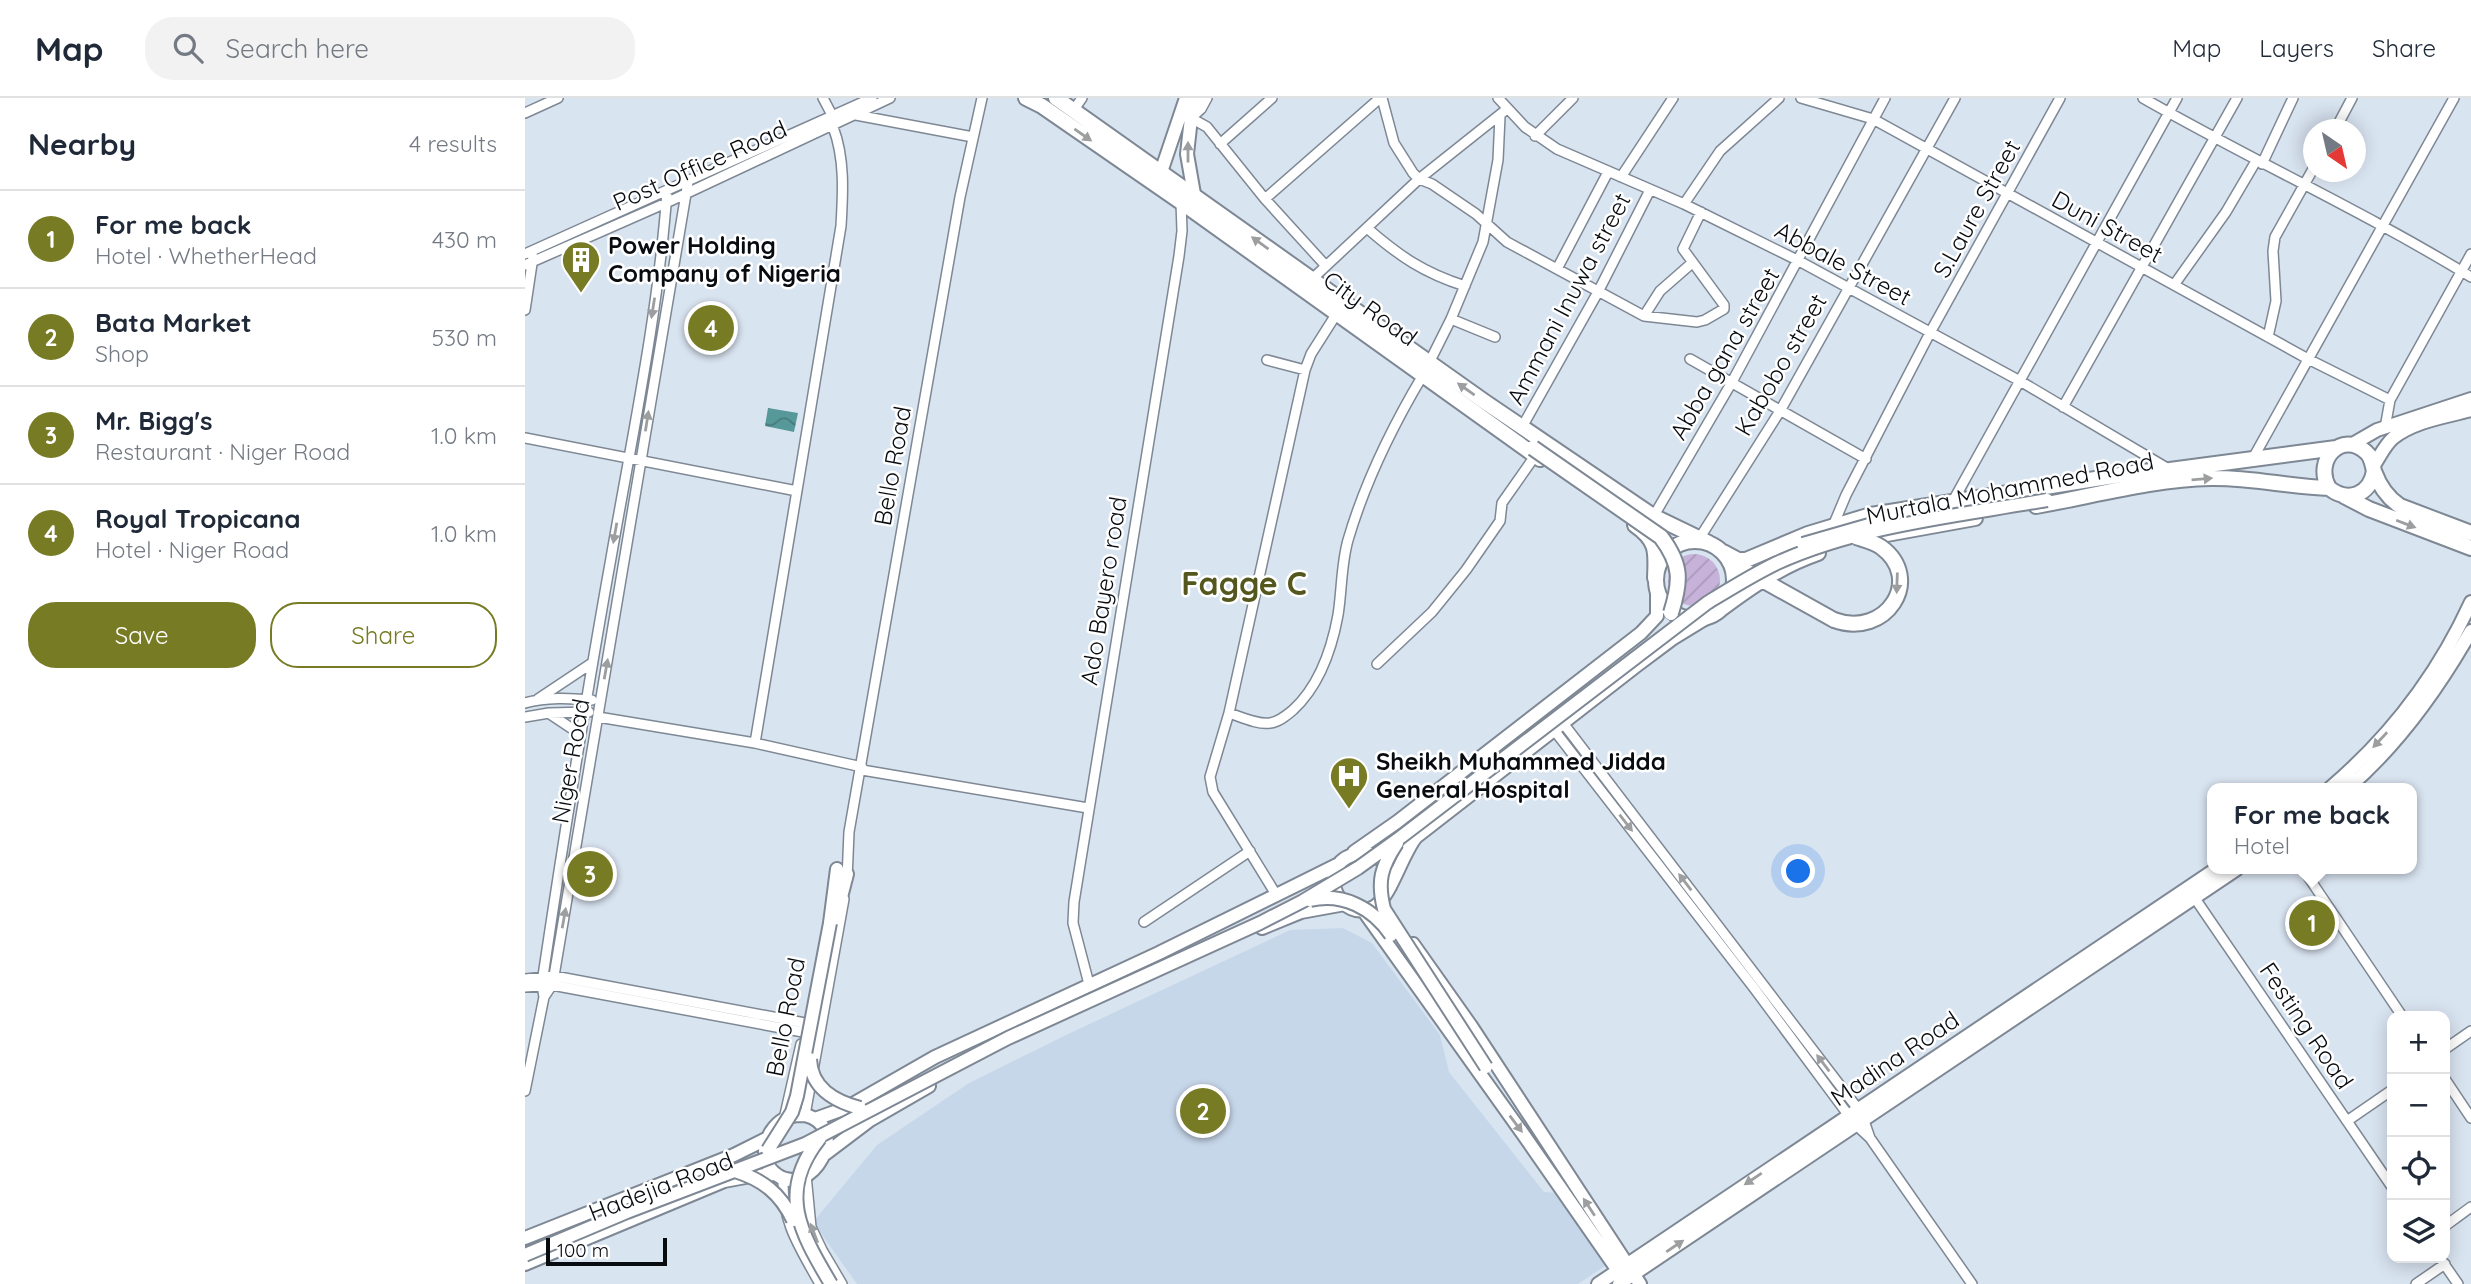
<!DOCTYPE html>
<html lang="en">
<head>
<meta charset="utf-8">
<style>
  body { margin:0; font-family:Quicksand,sans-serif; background:#f2f2f3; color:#1f2937 }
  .controls { position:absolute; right:21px; bottom:21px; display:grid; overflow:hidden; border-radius:14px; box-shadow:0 4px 18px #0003 }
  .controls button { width:63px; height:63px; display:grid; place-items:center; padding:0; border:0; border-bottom:2px solid #e0e1e3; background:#fff; color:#1f2937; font:35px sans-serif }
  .compass { position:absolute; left:1778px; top:21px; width:63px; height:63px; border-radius:50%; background:#fff; box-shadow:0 4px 18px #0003; rotate:146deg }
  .scale { position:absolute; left:21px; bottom:18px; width:121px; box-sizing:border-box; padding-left:7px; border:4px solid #080c10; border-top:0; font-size:19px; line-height:24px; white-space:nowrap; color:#080c10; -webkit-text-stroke:5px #fff; paint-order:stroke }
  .you { position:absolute; left:1274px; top:774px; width:24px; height:24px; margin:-18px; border:5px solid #fff; border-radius:50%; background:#1a73e8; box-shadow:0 0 0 10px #1a73e833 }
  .badge { display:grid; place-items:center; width:46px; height:46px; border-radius:50%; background:#767b24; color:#fff; font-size:23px; font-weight:700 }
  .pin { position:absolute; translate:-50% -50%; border:4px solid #fff; box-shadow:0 2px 7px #0006 }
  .popup { position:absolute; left:1682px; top:685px; width:210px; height:91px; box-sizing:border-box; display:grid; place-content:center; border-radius:14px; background:#fff; filter:drop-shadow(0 2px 5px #0005); font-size:23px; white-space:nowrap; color:#747a83 }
  .popup b { font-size:26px; color:#1f2937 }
  .popup::after { content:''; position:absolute; left:50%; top:100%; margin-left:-14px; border:14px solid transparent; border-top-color:#fff }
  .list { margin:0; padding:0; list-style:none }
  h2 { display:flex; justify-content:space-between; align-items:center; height:91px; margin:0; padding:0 28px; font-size:30px }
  h2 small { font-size:23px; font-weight:400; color:#747a83 }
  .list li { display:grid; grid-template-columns:46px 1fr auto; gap:21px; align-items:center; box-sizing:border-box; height:98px; padding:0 28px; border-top:2px solid #e0e1e3 }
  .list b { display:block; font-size:26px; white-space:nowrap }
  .list p { margin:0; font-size:23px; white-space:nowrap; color:#747a83 }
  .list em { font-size:23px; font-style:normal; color:#747a83 }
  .actions { display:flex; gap:14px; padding:21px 28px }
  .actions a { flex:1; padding:16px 0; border:2px solid #767b24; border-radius:28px; text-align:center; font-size:24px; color:#767b24 }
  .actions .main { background:#767b24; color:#fff }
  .icon { flex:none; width:38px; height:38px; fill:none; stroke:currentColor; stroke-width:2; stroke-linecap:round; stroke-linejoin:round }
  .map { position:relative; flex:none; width:1946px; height:1186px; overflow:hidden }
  header { display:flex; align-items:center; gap:42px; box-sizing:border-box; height:98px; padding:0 35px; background:#fff; border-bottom:2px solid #e0e1e3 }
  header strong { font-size:33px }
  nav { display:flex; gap:38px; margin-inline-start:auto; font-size:24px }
  .search { width:490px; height:63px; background:#f2f2f3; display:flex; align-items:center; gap:18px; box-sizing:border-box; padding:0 24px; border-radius:28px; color:#747a83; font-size:26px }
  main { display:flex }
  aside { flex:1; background:#fff }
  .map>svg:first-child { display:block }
  .built { fill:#c7d7ea }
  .garden { fill:url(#garden-furrows) }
  .water { fill:url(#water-waves) }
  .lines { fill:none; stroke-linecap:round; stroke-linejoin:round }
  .minor-casing { stroke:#7e8894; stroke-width:12 }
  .major-casing { stroke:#7e8894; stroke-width:16 }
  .highway-casing { stroke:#7e8894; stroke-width:18 }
  .minor { stroke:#fff; stroke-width:9 }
  .major { stroke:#fff; stroke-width:12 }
  .highway { stroke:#fff; stroke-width:14 }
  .major-bridge-casing { stroke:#7e8894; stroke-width:16; stroke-linecap:butt }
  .highway-bridge-casing { stroke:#7e8894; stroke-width:18; stroke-linecap:butt }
  .major-bridge { stroke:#fff; stroke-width:12 }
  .highway-bridge { stroke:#fff; stroke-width:14 }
  .oneway { fill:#9c9e9f }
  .labels { text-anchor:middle; stroke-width:5; stroke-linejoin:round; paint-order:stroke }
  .street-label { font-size:24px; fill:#080c10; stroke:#fff }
  .poi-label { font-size:24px; font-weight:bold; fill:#080c10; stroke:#fff; text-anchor:start }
  .district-label { font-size:32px; font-weight:bold; fill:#54571d; stroke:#fff }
</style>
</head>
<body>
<header>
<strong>Map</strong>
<div class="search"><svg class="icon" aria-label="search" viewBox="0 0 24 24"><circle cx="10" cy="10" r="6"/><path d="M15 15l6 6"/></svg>Search here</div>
<nav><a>Map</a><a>Layers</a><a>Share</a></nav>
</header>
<main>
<aside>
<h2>Nearby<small>4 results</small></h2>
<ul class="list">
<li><span class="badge">1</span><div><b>For me back</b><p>Hotel · WhetherHead</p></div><em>430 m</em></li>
<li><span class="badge">2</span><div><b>Bata Market</b><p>Shop</p></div><em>530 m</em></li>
<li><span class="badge">3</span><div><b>Mr. Bigg's</b><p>Restaurant · Niger Road</p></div><em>1.0 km</em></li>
<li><span class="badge">4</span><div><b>Royal Tropicana</b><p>Hotel · Niger Road</p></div><em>1.0 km</em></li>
</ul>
<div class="actions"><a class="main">Save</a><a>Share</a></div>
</aside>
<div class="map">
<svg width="1946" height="1186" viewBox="0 0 1946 1186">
  <defs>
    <pattern id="garden-furrows" width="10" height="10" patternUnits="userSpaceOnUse" patternTransform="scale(1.75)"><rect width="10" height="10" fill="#c7b3da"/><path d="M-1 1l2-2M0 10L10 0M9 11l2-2" fill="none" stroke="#a999ba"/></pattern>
    <pattern id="water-waves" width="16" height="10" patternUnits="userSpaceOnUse" patternTransform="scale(1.75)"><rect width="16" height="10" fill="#57999a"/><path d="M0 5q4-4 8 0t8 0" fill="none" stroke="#467b7c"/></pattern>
  </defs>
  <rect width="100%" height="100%" fill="#d9e4f1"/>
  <!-- built -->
  <path class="built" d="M818 830 847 845 915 937 924 974 1019 1094 1033 1095 1083 1166 1053 1186H332L288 1124 352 1047 444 985 541 937 765 832Z"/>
  <!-- garden -->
  <path class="garden" d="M1143 482a26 26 0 1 1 52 0a26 26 0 1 1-52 0Z"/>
  <!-- water -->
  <path class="water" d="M243 310 273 315 269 334 240 328Z"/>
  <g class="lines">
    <!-- minor casing -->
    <g class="minor-casing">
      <path id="minor" d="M298 0 308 19
        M682 0 676 11 666 20 682 29 740 101 801 168
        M857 0 869 45 888 75 894 81 907 86 951 116 982 144 1119 218 1172 224 1180 222 1199 211V207L1158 151 1176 114
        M973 0 1000 29 1032 51 1159 106 1274 163 1495 283 1642 370
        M1276 0 1348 21 1783 261 1865 302
        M1618 0C1726 62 1840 114 1946 179
        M548 13 557 0
        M0 15 33 0
        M331 17 448 39
        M1810 32 1827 0
        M1010 38 1048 0
        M695 46 747 0
        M1737 66 1768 0
        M1096 79 1148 0
        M740 101 855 0
        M1159 106 1195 53 1254 0
        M842 130C874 158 899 175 940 188
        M0 156 347 0
        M0 167 141 105 365 0
        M1032 171 1083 74
        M786 182 894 81 982 11
        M1649 187 1701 114 1731 63
        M0 212 8 159
        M1119 218 1135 193 1167 165
        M926 221 970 239
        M1743 239 1751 203 1748 153 1750 139 1788 71
        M1165 261 1341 361
        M742 262 780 272
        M904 265 926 221 958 144 973 62 975 18
        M1538 309 1712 0
        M997 329 1073 194 1125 92
        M1860 330 1865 302 1946 156
        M0 340 272 393
        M1727 362 1929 0
        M1428 403 1652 0
        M1127 421 1207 284 1360 0
        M1308 428 1321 397 1406 233 1535 0
        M1174 441 1255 313 1430 0
        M852 566 907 514 941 472 975 423 977 405 1010 358
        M13 601 67 565
        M0 605C22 599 44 600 67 602
        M704 615C716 619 733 627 745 625 754 624 762 617 768 612 794 588 807 550 813 517 817 492 816 467 823 442 840 384 867 329 898 277
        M25 616 55 636
        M0 619 24 615 64 614
        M73 619 230 645 337 669
        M1029 632 1229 890 1330 1026 1345 1040 1338 1020 1333 1011 1038 625
        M230 645 316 128C318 95 320 60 308 29
        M337 672 563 710
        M1778 771 1877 918
        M322 781 324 734 435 99 457 0
        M1667 796 1867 1089
        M752 798 688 694 685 679 704 615 780 272 786 256 812 215
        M619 824 725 753
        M0 881 29 878 280 925
        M564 886 548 825 549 804 654 158 657 133 656 104
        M0 889 27 887 278 934
        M19 899 17 887 18 878C39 738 61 599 86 460 107 339 133 217 142 94
        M1920 951 1946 933
        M1920 981 1946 1020
        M0 993 19 899 27 887 29 878 163 84
        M280 1017 319 801
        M259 1021 276 946
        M1822 1023 1867 992
        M1345 1040 1447 1186
        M281 1077 286 1129 297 1152 317 1186
        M258 1080C257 1125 274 1148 295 1186
        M1920 1128 1946 1109
        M1915 1160 1933 1186
        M1891 1186 1920 1166"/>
    </g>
    <!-- major casing -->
    <g class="major-casing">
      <path id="major" d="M636 74 661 0
        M669 96 662 56 666 20 671 0
        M1826 347 1852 332 1946 301
        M1849 367C1855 358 1860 347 1868 340 1889 323 1921 319 1946 312
        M1805 690C1865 639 1913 576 1946 504
        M1823 690C1874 646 1913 591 1946 533
        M829 754 872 724 1116 535 1132 518V494
        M865 789C865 775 862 763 848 757 842 754 834 754 827 757 789 771 816 827 849 809 865 800 877 756 891 739L1111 568 1147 541 1183 519
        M314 807 322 776
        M838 812 998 1036 1096 1177
        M305 825 312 771
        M737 830 776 814 820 806
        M888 846 946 928 1115 1186
        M280 1017C328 1029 286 1101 252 1077 230 1062 241 1027 264 1019 268 1017 275 1017 280 1017Z
        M290 1021 321 1010 410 959 634 855 812 767
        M300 1056 345 1022 404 988
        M0 1140 209 1057 243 1040
        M0 1166 199 1083 226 1078 251 1076
        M1073 1186 1691 771
        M1094 1186 1712 771"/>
    </g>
    <!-- highway casing -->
    <g class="highway-casing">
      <path id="highway" d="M501 0 517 8 656 104 1015 361
        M531 0 960 304 1128 418 1184 445
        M1849 373C1845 397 1823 405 1804 390 1788 362 1817 332 1841 354 1847 359 1847 366 1849 373 1854 387 1863 400 1875 408L1946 435
        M1819 398 1844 411 1946 450
        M1511 408C1568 398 1628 381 1686 380 1726 379 1764 389 1804 390
        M1110 427C1133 443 1131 454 1130 480
        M1356 437 1450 420
        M1131 482a39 39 0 1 1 78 0a39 39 0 1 1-78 0Z
        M1198 454 1213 462H1221L1283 436 1346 417 1614 374 1645 372 1811 350
        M1205 464 1309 522
        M1192 514C1224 490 1255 468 1293 455"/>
    </g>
    <!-- minor -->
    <use href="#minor" class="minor"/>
    <!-- major -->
    <use href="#major" class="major"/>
    <!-- highway -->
    <use href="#highway" class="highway"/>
    <!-- major-bridge casing -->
    <g class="major-bridge-casing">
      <path id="major-bridge" d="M1278 446 1358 423
        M872 745C856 769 852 783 859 811L961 969
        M785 802C817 794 848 810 866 837
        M285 961C286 990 309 1003 335 1010
        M295 1040C252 1094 275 1134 306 1186
        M243 1052 267 1014 272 998 305 825
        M210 1073C238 1082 255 1095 268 1122
        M0 1157 102 1114 280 1046 483 940 735 825 778 803 833 770 876 739 1182 505C1205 491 1227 477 1252 465 1336 427 1432 418 1522 402"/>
    </g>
    <!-- highway-bridge casing -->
    <g class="highway-bridge-casing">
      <path id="highway-bridge" d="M1008 350 1136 439C1157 467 1156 483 1146 515
        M1309 522C1361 541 1400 481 1356 449 1349 444 1340 442 1331 439"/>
    </g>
    <!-- major-bridge -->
    <use href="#major-bridge" class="major-bridge"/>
    <!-- highway-bridge -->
    <use href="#highway-bridge" class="highway-bridge"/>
  </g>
  <!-- one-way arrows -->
  <defs><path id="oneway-solid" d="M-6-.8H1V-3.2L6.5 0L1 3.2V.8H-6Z" transform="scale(1.75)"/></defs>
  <g class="oneway">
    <use href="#oneway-solid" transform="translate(558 37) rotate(35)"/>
    <use href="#oneway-solid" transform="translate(663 54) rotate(-90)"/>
    <use href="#oneway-solid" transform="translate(735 145) rotate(-144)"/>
    <use href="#oneway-solid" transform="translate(128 210) rotate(99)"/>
    <use href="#oneway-solid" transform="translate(941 291) rotate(-145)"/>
    <use href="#oneway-solid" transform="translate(122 323) rotate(-81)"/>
    <use href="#oneway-solid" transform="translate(1677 381) rotate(-5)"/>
    <use href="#oneway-solid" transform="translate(1881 426) rotate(21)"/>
    <use href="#oneway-solid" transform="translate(90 435) rotate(100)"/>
    <use href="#oneway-solid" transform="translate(1372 485) rotate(92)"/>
    <use href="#oneway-solid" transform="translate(81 571) rotate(-80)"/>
    <use href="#oneway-solid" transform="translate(1855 642) rotate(133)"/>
    <use href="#oneway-solid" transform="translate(1101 725) rotate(52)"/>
    <use href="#oneway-solid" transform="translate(1160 784) rotate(-127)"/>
    <use href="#oneway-solid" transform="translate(39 820) rotate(-80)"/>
    <use href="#oneway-solid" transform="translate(1298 965) rotate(-127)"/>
    <use href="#oneway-solid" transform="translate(991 1026) rotate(53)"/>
    <use href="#oneway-solid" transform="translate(1228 1081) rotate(146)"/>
    <use href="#oneway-solid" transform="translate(1064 1109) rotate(-123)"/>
    <use href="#oneway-solid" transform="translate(289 1135) rotate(-111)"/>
    <use href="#oneway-solid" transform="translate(1150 1148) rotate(-34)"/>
  </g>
  <!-- icons -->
  <defs>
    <g id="building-pin" transform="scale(2.0125)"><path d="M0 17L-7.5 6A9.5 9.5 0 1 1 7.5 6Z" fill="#767b24" stroke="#fff"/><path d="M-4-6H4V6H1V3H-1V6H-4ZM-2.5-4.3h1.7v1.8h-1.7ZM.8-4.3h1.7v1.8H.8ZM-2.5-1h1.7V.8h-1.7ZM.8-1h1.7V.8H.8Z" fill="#fff"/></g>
    <g id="hospital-pin" transform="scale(2.0125)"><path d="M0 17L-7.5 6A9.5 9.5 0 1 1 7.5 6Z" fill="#767b24" stroke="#fff"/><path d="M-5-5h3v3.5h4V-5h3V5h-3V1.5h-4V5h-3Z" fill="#fff"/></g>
  </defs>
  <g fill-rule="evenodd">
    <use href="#building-pin" x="56" y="162"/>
    <use href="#hospital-pin" x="824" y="678"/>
  </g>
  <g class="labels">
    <!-- street labels -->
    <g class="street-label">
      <text transform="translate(175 68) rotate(-24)" y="8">Post Office Road</text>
      <text transform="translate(1452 111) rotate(-61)" y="8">S.Laure Street</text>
      <text transform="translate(1582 129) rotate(29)" y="8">Duni Street</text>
      <text transform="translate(1318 166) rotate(28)" y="8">Abbale Street</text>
      <text transform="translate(1044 201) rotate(-62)" y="8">Ammani Inuwa street</text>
      <text transform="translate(845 211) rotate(36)" y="8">City Road</text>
      <text transform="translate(1200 256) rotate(-60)" y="8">Abba gana street</text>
      <text transform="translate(1256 267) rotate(-60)" y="8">Kabobo street</text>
      <text transform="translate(368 368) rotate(-80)" y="8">Bello Road</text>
      <text transform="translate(1485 391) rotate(-11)" y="8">Murtala Mohammed Road</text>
      <text transform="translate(579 493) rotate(-81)" y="8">Ado Bayero road</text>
      <text transform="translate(46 663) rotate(-80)" y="8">Niger Road</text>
      <text transform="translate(261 919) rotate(-79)" y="8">Bello Road</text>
      <text transform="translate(1781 928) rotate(56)" y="8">Festing Road</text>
      <text transform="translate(1370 961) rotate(-34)" y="8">Madina Road</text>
      <text transform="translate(136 1089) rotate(-21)" y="8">Hadejia Road</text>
    </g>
    <!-- poi labels -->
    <g class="poi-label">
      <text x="83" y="156">Power Holding<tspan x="83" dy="28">Company of Nigeria</tspan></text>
      <text x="851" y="672">Sheikh Muhammed Jidda<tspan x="851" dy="28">General Hospital</tspan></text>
    </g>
    <!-- district labels -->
    <g class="district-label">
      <text x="719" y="497">Fagge C</text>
    </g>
  </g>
</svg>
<div class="controls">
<button>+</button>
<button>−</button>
<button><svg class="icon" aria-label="locate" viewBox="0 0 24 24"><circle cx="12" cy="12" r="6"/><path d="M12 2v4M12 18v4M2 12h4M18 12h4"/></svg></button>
<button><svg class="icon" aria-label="layers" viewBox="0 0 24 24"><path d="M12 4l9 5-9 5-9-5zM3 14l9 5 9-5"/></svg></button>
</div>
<svg class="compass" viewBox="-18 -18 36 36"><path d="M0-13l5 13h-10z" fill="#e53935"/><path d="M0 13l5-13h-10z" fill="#747a83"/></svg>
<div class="scale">100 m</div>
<div class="you"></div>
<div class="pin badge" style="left:1787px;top:825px">1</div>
<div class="popup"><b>For me back</b>Hotel</div>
<div class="pin badge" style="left:678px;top:1013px">2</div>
<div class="pin badge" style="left:65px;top:776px">3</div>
<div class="pin badge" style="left:186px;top:230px">4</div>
</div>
</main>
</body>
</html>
